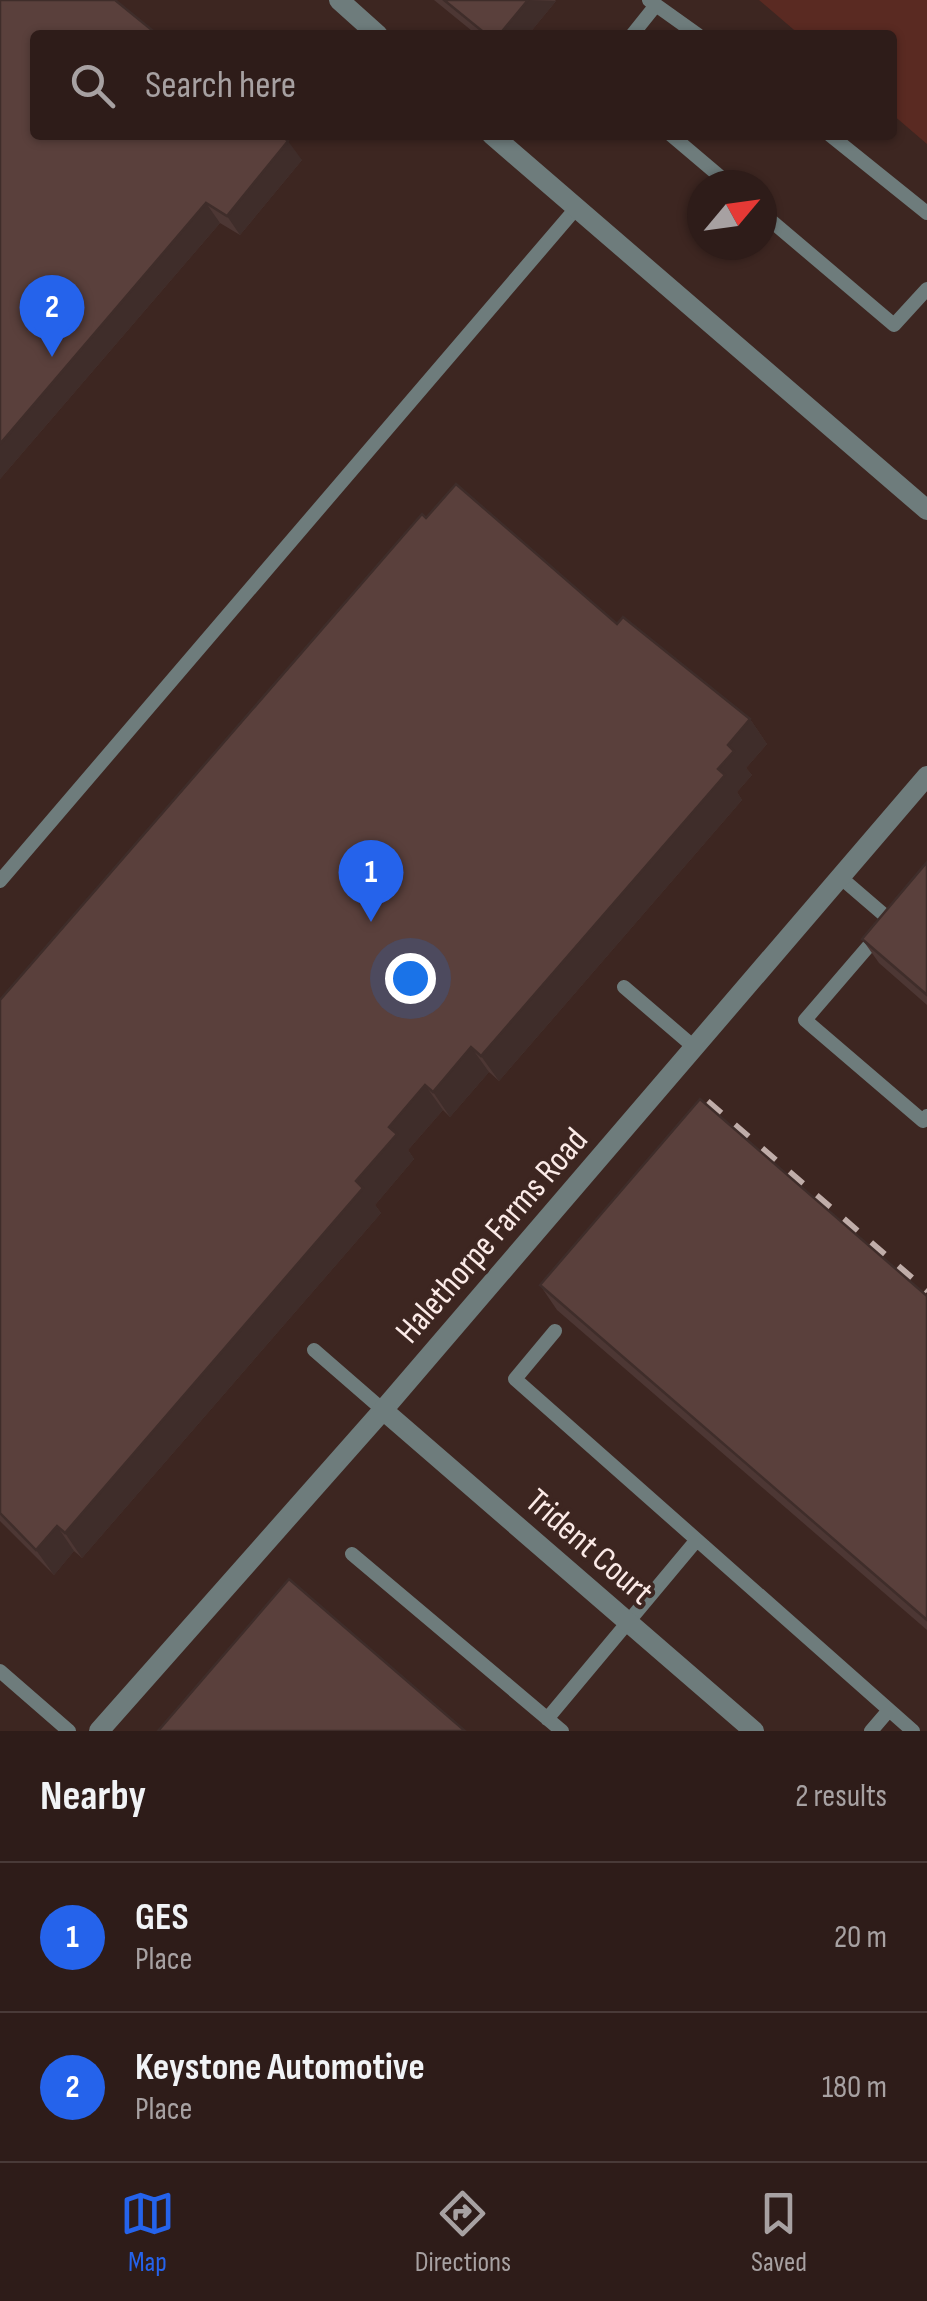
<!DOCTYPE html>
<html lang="en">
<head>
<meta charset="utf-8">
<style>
  body { margin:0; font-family:"Sofia Sans Condensed",sans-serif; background:#3a2926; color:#f1f3f6 }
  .compass { position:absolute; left:687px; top:170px; width:90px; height:90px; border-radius:50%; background:#2e1c19; box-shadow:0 2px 8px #0004; rotate:61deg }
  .you { position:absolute; left:410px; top:978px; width:35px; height:35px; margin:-25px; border:8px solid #fff; border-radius:50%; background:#1a73e8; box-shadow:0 0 0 15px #1a73e833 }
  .badge { display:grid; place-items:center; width:65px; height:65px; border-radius:50%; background:#2563eb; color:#fff; font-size:32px; font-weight:700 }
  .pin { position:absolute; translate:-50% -82px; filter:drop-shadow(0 2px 5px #0008) }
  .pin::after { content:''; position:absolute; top:52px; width:35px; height:30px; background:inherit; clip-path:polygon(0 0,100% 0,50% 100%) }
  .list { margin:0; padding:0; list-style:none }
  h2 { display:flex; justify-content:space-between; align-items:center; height:130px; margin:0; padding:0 40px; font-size:42px }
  h2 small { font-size:32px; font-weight:400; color:#a7a1a2 }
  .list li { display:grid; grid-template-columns:65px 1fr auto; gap:30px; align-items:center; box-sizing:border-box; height:150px; padding:0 40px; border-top:2px solid #493a38 }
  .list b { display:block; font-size:38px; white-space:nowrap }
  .list p { margin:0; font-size:32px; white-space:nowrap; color:#a7a1a2 }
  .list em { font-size:32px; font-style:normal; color:#a7a1a2 }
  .icon { flex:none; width:55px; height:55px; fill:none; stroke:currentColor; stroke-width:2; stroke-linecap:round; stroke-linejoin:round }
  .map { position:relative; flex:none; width:927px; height:1731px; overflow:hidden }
  .search { position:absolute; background:#2e1c19; box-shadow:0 2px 8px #0004; left:30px; right:30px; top:30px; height:110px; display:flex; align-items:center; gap:25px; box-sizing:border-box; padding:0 35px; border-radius:10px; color:#a7a1a2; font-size:38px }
  .sheet { height:430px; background:#2e1c19 }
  nav { display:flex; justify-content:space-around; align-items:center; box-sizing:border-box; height:140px; border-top:2px solid #493a38; background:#2e1c19; font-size:28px; color:#a7a1a2 }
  nav a { display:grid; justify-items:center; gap:5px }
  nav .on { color:#2563eb }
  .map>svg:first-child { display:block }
  .green { fill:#5a2a22 }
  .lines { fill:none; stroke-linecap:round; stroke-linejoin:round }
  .service { stroke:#6e7c7c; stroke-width:14 }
  .minor { stroke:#6e7c7c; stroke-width:20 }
  .rail { stroke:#c0ada9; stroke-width:8; stroke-dasharray:18 18; stroke-linecap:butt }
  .wall { fill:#4d3734 }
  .shaded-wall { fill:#3f2d2a }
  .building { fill:#5a403c; stroke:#3f2d2a; stroke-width:2.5 }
  .labels { text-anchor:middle; stroke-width:8; stroke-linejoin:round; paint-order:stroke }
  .street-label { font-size:35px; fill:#fbeae7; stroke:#3d2621 }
</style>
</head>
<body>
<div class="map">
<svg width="927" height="1731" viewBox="0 0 927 1731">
  <rect width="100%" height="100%" fill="#3d2621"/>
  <!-- green -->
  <path class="green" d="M759 0H927V144L892 114V35H800Z"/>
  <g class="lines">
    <!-- service -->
    <path class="service" d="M649 0 698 35
      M632 35 656 5
      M671 135 730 185
      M830 135 927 213
      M762 213 894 325 927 289
      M840 877 890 920
      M0 881 578 206
      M879 934 805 1020 923 1121 927 1116
      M624 987 694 1047
      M555 1331 515 1379 913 1731
      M314 1350 383 1410
      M352 1554 562 1731
      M0 1671 69 1731
      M547 1719 695 1542
      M871 1731 889 1710"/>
    <!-- minor -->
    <path class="minor" d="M339 0 378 35
      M492 135 927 510
      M383 1410 754 1731
      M99 1731 383 1410 927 776"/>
    <!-- rail -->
    <path class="rail" d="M707 1102 927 1292"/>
  </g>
  <!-- wall -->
  <path class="wall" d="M0 0 302 160 240 235 220 223 0 479Z
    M434 0H555L556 1 528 35H477Z
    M426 518 617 624 750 719 767 744 746 768 752 775 737 792 742 800 499 1081 489 1072 450 1117 443 1110 408 1150 414 1159 375 1205 381 1213 82 1558 74 1551 54 1575 0 1521V1000Z
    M927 862V1005L879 963 862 939Z
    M540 1285 927 1296V1630L557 1310Z"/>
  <!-- shaded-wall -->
  <path class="shaded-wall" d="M528 0 556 1 528 35H499Z
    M288 141 302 160 240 235 227 216Z
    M206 203 220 223 0 479V444Z
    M750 719 767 744 746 768 752 775 737 792 742 800 499 1081 481 1056 718 769 728 745Z
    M471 1047 489 1072 450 1117 433 1092Z
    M425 1085 443 1110 408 1150 414 1159 375 1205 381 1213 82 1558 65 1533 356 1181 389 1127Z
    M57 1526 74 1551 54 1575 36 1550Z"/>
  <!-- building -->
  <path class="building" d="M0 0H115L158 35H35V135H281L288 141 227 216 206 203 0 444Z
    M444 0H528L499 35H487Z
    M456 484 617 624 623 617 750 719 728 745 734 751 718 769 725 775 481 1056 471 1047 433 1092 425 1085 389 1127 397 1134 356 1181 363 1188 65 1533 57 1526 36 1550 0 1513V1000L422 514 426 518Z
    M927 862V995L862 939Z
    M700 1099 927 1296V1620L540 1285Z
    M289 1579 465 1731H158Z"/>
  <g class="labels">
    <!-- street labels -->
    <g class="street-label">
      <text transform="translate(491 1235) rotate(-49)" y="12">Halethorpe Farms Road</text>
      <text transform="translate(590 1546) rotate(41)" y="12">Trident Court</text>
    </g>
  </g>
</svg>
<svg class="compass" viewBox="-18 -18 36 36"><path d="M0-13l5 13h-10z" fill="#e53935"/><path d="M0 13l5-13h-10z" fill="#a7a1a2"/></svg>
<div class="you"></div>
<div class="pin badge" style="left:371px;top:922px">1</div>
<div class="pin badge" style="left:52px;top:357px">2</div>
<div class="search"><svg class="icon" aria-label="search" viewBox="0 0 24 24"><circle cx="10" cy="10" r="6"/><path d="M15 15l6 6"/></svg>Search here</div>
</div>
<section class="sheet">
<h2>Nearby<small>2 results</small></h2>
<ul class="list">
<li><span class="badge">1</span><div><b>GES</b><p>Place</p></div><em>20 m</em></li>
<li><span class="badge">2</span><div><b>Keystone Automotive</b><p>Place</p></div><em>180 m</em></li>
</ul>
</section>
<nav>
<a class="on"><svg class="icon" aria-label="map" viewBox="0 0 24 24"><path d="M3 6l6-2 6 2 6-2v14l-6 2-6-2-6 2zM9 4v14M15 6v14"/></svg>Map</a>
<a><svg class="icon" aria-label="directions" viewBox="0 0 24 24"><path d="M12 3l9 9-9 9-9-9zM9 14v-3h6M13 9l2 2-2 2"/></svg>Directions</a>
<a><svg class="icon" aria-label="saved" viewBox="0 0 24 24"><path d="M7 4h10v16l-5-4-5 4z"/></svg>Saved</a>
</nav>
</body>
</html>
